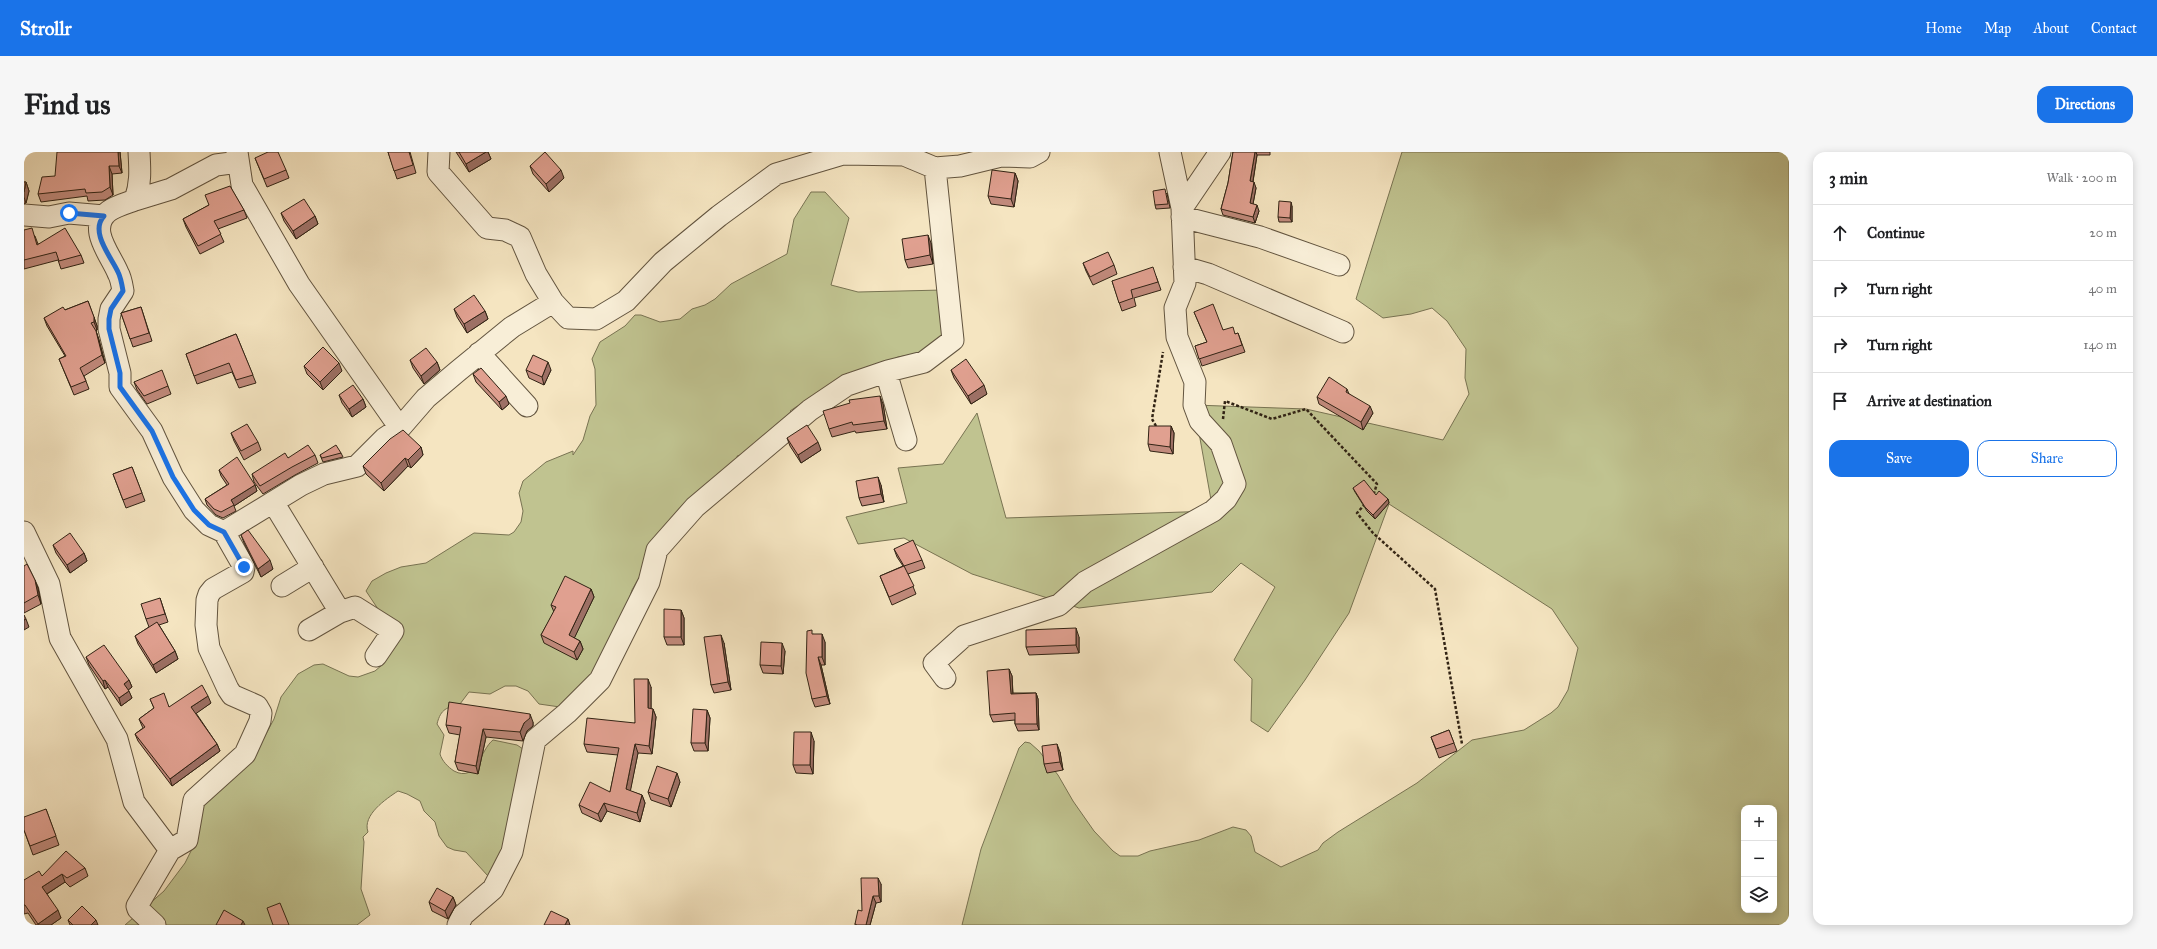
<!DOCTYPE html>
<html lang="en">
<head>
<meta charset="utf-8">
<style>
  body { margin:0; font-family:"IM FELL Great Primer",serif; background:#f6f6f6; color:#202124 }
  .controls { position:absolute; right:12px; bottom:12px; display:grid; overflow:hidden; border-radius:8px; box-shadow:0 2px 10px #0003 }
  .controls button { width:36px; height:36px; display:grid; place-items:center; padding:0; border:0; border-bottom:1px solid #e0e0e0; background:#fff; color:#202124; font:20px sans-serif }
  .stop { position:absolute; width:12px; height:12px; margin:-9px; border:3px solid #1a73e8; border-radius:50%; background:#fff }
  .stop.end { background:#1a73e8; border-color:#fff; box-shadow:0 1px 4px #0008 }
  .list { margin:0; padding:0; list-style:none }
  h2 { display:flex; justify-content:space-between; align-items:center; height:52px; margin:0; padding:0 16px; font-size:17px }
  h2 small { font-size:13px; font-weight:400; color:#757577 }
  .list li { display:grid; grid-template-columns:26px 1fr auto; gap:12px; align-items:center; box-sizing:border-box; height:56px; padding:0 16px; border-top:1px solid #e0e0e0 }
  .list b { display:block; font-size:15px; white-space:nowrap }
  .list em { font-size:13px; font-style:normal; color:#757577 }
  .actions { display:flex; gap:8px; padding:12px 16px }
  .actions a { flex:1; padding:9px 0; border:1px solid #1a73e8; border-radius:12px; text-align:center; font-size:14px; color:#1a73e8 }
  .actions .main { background:#1a73e8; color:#fff }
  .icon { flex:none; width:22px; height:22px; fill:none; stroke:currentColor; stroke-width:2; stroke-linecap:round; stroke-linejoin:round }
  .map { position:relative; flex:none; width:1765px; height:773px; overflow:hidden; border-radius:12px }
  header { display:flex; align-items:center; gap:24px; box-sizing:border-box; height:56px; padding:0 20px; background:#1a73e8; color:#fff }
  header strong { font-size:19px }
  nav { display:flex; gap:22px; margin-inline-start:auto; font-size:14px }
  .intro { display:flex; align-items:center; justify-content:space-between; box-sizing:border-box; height:96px; padding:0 24px }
  h1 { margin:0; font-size:28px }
  .button { padding:10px 18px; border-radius:12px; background:#1a73e8; color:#fff; font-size:14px; font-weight:700 }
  main { display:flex; gap:24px; padding:0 24px }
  aside { flex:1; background:#fff; border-radius:12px; box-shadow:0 2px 10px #0003 }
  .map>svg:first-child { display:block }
  .green { fill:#c0c390; stroke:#787352; fill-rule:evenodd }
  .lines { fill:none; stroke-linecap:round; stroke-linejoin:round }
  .minor-casing { stroke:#62543f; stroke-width:23 }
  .path { stroke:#312314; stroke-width:2.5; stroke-dasharray:3 2; stroke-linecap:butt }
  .minor { stroke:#f8eed7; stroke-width:21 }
  .wall { fill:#c18a7c; stroke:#312314 }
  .shaded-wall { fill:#9d7065; stroke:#312314 }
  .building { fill:#e0a090; stroke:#312314 }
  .route { stroke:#1a73e8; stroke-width:5 }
</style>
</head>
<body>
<header>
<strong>Strollr</strong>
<nav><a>Home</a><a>Map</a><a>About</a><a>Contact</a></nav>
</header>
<div class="intro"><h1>Find us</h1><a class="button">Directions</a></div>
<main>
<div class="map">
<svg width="1765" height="773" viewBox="0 0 1765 773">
  <rect width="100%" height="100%" fill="#f5e5c1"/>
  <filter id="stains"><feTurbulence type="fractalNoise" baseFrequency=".005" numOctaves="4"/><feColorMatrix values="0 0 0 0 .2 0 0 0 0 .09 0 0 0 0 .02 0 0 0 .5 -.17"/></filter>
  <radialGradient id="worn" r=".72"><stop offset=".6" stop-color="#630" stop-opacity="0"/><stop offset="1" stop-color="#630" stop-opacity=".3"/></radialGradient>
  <!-- green -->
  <path class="green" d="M1378 0H1765V773H938L957 697 992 604 995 596 1001 590 1006 591 1015 599 1034 623 1049 649 1070 679 1089 699 1096 704H1114L1126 699 1175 688 1209 675 1222 678 1227 684 1231 700 1257 715 1294 698 1299 691 1314 680 1393 631 1448 588 1500 578 1527 561 1534 555 1544 538 1554 496 1528 457 1365 352 1325 461 1281 528 1244 580 1227 569 1228 527 1210 508 1251 435 1217 411 1188 440 1055 456 948 422 880 386 834 392 822 365 883 351 874 316 919 312 953 261 982 366 1189 359 1170 253 1282 257 1419 288 1445 242 1441 226 1442 197 1423 169 1408 156 1387 162 1359 166 1332 147ZM1720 656H1750V758H1720Z
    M787 40H801L825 66 807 133 834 140 919 138 925 174 907 199 874 205 772 255 766 259 768 261 717 303 713 304 714 308 617 422 608 438 587 502 536 555 515 552 504 539 492 534H481L466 542 445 540 436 552C423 556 417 556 413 572L420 583 416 602C418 609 424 615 430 619 453 631 456 598 469 588L493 593 499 597 486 681 464 724 442 700 430 698 423 695 415 684 411 670 400 659 396 649 383 642 374 639C362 647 338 663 344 680L339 685 340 690 337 737 346 763 333 773H101L140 739 161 711 169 695 176 654 206 630 234 597 250 567 257 545 274 522 290 513 299 512 325 524 334 525 351 519 358 513 362 504 354 457 342 439 348 429 362 421 377 415 402 411 450 381 485 383 490 380 497 370 499 359 495 341 499 329 522 310 549 299V303L559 288 566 264 572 253 571 217 568 207 576 190 601 174 611 163H617L636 170 656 167 668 157 681 153 691 147 707 132 763 102 770 67Z"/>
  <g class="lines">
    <!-- minor casing -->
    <g class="minor-casing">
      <path id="minor" d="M115 0C116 18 117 31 111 48 103 51 92 54 85 59 62 76 87 103 94 121 97 126 98 133 99 139L87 157 85 167V177L96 221V235L128 279 149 325 170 358 185 373 200 380 220 415 219 420 189 437 185 442 183 448 182 473 185 496 204 537 208 543 233 554 237 561 236 569 221 602 170 648 163 688 146 698 113 754 114 757 131 773
        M213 0 218 33 275 132 376 276
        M415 0 414 20 463 76 481 78 496 85 512 122 529 150
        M111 48 147 37 192 13 214 10
        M1158 56 1196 0
        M0 63 25 65 45 61 80 64
        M1158 65 1236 85 1315 113
        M1160 115 1184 122 1319 180
        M455 201 503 254
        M862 220 882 288
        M249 350 316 460 285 478
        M0 380 25 432 36 486 93 587 110 650 146 698
        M200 380 277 333 300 322 333 314 361 286 376 276 402 246 434 219 488 175 529 150 544 166 572 167 602 149 639 110 695 64 752 22 819 2 880 3 911 16 936 14 977 4 1006 5 1015 0
        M258 434 289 415
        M316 460 331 455 369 479 352 504
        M921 526 910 511 940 484 1035 453 1061 430 1189 359 1202 347 1211 332 1197 292 1176 269 1170 253 1171 230 1153 185 1151 156 1161 131 1158 56 1146 0
        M434 773 439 763 469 737 488 700 511 588 543 561 576 528 625 430 633 398 671 355 786 258 823 233 864 219 900 210 929 188 911 16"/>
    </g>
    <!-- path -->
    <path class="path" d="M1199 267 1201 249 1248 267 1282 257 1353 332 1349 344
      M1132 274 1128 267 1139 200
      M1341 352 1333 361 1349 381 1411 437 1438 592"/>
    <!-- minor -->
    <use href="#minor" class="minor"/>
  </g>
  <!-- wall -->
  <path class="wall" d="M96 0 98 21 88 22 89 43 81 48 64 49 63 44 17 50 14 42 31 24Z
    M364 0H386L392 21 373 27Z
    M432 0H464L467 7 445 20Z
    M1209 0H1246V3H1233L1229 30 1232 36 1229 52 1235 59 1231 71 1199 63 1197 57 1204 31Z
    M231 6 262 18 265 26 243 35Z
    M506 14 540 26 525 40 509 22Z
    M991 21 994 29 990 55 967 52 964 44Z
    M0 30H2L5 39 2 51 0 52Z
    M1143 41 1146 56 1132 57 1131 53Z
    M185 53 220 58 223 66 194 77 200 90 176 102 162 75 159 67Z
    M1268 54V70H1255L1254 65Z
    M257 61 291 64 294 72 272 87 260 69Z
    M0 78 11 84 14 92 57 103 60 111 37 117 34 108 0 117Z
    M907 91 909 112 884 116 881 108Z
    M1059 111 1090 113 1093 122 1069 133 1062 119Z
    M1132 124 1137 138 1110 146 1112 154 1098 159 1088 129Z
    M64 149 73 174V178L72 179 75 188 81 211 60 224 65 237 50 243 35 207 41 204 23 174 20 166Z
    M117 155 128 189 109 195 97 161Z
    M430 157 461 159 464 167 443 181 433 165Z
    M1170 160 1199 178 1212 182 1214 181 1221 200 1178 214 1171 194 1183 190Z
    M212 182 232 231 215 236 208 220 173 232 162 202Z
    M386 208 413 210 416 218 400 232 389 216Z
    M280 214 318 219 299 238 283 222Z
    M502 218H527L520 233 505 226Z
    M927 218 963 242 947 252 930 226Z
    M449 222 485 252 478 258 452 230Z
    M110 230 144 234 147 242 123 252 113 238Z
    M1323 237 1325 242 1349 261 1339 278 1295 252 1293 245Z
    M315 243 339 247 342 255 328 265 318 251Z
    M859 252 863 277 832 281 831 279 808 285 805 277Z
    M1147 274 1150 281 1149 302 1126 299 1124 292Z
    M207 281 234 290 237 298 220 308 210 289Z
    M763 286 797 298 777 311 766 294Z
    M397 295 399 303 387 316 384 314 360 339 342 322 339 314Z
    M317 301 319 305 299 310 296 303Z
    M291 303 294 311 271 323 239 342 230 330 228 322 264 306Z
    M108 315 121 349 102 356 89 322Z
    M195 318 231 333 233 339 210 354 212 359 199 366 192 363 183 353 181 347 203 333 197 324Z
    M857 333 860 350 838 354 835 346Z
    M1329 336 1364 347 1365 351 1351 367 1343 359 1331 340Z
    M217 383 249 417 237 425 220 391Z
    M29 393 60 401 63 409 46 421 32 401Z
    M870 397 898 408 901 416 884 422 892 442 868 453 856 424 879 414 873 405Z
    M0 414 14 436 17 452 0 461Z
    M567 437 570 445 550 486 556 489 559 497 553 508 520 491 517 483 530 460 527 453Z
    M136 446 144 470 135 473 151 499 154 507 132 521 114 492 111 484 125 475 122 467Z
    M657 458 660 466V493H643L640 485Z
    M789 482 801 490V513H797L806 552 791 555 788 547Z
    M1055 485V501L1005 503 1002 495Z
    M700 491 707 538 690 541 687 533Z
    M761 499 759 522 739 521 736 513Z
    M62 505 105 528 108 535 104 538 108 546 97 554 84 535 81 537 65 513Z
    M985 517 988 524 989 541H1012L1014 547 1015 578 994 579 991 572V568L969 570 966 563Z
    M627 535V557H629L632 565 628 602 614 601 606 639 618 643 621 651 616 670 583 659 577 670 558 661 555 653 586 640 594 603 563 600 560 592 611 571Z
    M126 547 145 555 187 551 172 561 193 592 196 599 148 634 114 589 111 582 119 576 118 574 115 567 130 556Z
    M683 558 686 566 684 599H670L667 591Z
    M509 570V574L503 579 499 589 462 585 454 622 434 618 431 610 436 583 425 581 422 573Z
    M1425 578 1433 599 1415 606 1407 585Z
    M790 589 789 622 772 621 769 613Z
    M1036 600 1039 618 1023 621 1020 612Z
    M656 630 647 655 627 648 624 640Z
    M22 657 35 693 9 703 0 678Z
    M61 716 64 724 46 735 41 730 23 742 37 766 27 773H12L4 761 0 762V728Z
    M857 732V750L852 751 846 773H831V772L838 759Z
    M429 745 432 753 424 767 408 759 405 750Z
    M44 768 74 773H46Z"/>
  <!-- shaded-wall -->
  <path class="shaded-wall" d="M94 0H96L98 21 95 14Z
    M462 0H464L467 7 445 20 442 12Z
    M1231 0H1232L1233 3 1228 35 1226 29Z
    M85 14 88 22 89 43 86 35Z
    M537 18 540 26 525 40 522 32Z
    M991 21 994 29 990 55 987 47Z
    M2 30 5 39 2 51 0 45V40Z
    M1230 30 1232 36 1228 57 1226 51Z
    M1267 50 1268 54V70L1266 66Z
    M1233 53 1235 59 1231 71 1229 65Z
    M291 64 294 72 272 87 269 79Z
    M904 83 907 91 909 112 906 103Z
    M461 159 464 167 443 181 440 172Z
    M70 165 73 174V178L70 170Z
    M72 179 75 188 81 211 78 203Z
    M413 210 416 218 400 232 397 224Z
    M524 210 527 218 520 233 518 225Z
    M315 211 318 219 299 238 296 230Z
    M960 233 963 242 947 252 944 244Z
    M482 244 485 252 478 258 475 250Z
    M856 244 859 252 863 277 860 269Z
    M339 247 342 255 328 265 325 257Z
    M1346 254 1349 261 1339 278 1337 270Z
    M1147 274 1150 281 1149 302 1146 295Z
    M794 290 797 298 777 311 774 303Z
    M397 295 399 303 387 316 384 308Z
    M381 306 384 314 360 339 357 331Z
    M854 325 857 333 860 350 857 342Z
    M231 333 233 339 210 354 207 348Z
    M1364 347 1365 351 1351 367 1349 363Z
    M60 401 63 409 46 421 43 413Z
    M246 408 249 417 237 425 234 417Z
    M11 428 14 436 17 452 14 443Z
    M567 437 570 445 548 491 545 483Z
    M657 458 660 466V493L657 485Z
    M2 467 5 475 0 478V468Z
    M1052 476 1055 485V501L1052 493Z
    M798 482 801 490V513L798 505Z
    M697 483 700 491 707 538 704 530Z
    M556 489 559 497 553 508 550 500Z
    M758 491 761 499 759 522 757 514Z
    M151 499 154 507 132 521 129 513Z
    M794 505 797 513 806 552 803 544Z
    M985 517 988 524 989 548 987 542Z
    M624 527 627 535V565L624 556Z
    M81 528 84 535 81 537 79 529Z
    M105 528 108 535 103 539 100 532Z
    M105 539 108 546 97 554 95 546Z
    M1012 541 1014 547 1015 578 1013 572Z
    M184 544 187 551 170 563 167 555Z
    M629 557 632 565 628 602 625 594Z
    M683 558 686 566 684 599 681 591Z
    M506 562 509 570V574L503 579 499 589 496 580 500 571Z
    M459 577 462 585 454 622 452 614Z
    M787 580 790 589 789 622 786 613Z
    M193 592 196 599 148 634 146 627Z
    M611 592 614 601 605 646 602 637Z
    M1033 592 1036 600 1039 618 1036 610Z
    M653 621 656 630 647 655 644 647Z
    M618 643 621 651 616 670 613 661Z
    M580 651 583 659 577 670 574 662Z
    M38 722 41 730 21 743 18 735Z
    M854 726 857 732V750L855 744Z
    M849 744 852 751 846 773H842Z
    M429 745 432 753 424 767 421 759Z
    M34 758 37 766 27 773H14V772Z
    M544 767 546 773H541Z
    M72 768 74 773H67Z
    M219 769 221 773H217Z"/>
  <!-- building -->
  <path class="building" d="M33 0H94L95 14H85L86 35 78 40 62 41 61 37 14 42 18 25 31 24Z
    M244 0H254L262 18 240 27 231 6Z
    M364 0H385L389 13 370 19Z
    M435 0H462L442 12Z
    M521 0 537 18 522 32 506 14Z
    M1209 0H1231L1226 29 1230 30 1226 51 1233 53 1229 65 1197 57 1204 31Z
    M968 18 991 21 987 47 964 44Z
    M0 30H2L0 40Z
    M206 34 220 58 190 69 197 82 174 94 159 67 185 53 181 43Z
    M1141 37 1144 52 1131 53 1129 39Z
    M280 47 291 64 269 79 257 61Z
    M1255 49 1267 50 1266 66 1254 65Z
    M8 76 13 93 41 76 57 103 35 109 32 100 0 108V78Z
    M904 83 906 103 881 108 878 87Z
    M1084 100 1090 113 1066 125 1059 111Z
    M1129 115 1134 130 1107 138 1109 146 1095 151 1088 129Z
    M450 143 461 159 440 172 430 157Z
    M64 149 70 165V170L67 171 72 179 78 203 56 216 62 229 47 235 35 207 42 204 20 166 39 155 41 158Z
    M1189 152 1199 178 1209 175 1211 182 1214 181 1218 193 1175 207 1171 194 1183 190 1170 160Z
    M117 155 125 181 106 187 97 161Z
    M212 182 229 223 212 228 205 211 170 224 162 202Z
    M299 195 315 211 296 230 280 214Z
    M402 196 413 210 397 224 386 208Z
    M509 203 524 210 518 225 502 218Z
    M942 207 960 233 944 244 927 218Z
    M457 216 482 244 475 250 449 222Z
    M138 218 144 234 120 244 110 230Z
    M1305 225 1323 237 1322 240 1346 254 1337 270 1293 245Z
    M329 233 339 247 325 257 315 243Z
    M856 244 860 269 829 273 828 270 805 277 799 259 826 251 825 248Z
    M223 272 234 290 217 299 207 281Z
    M783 273 794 290 774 303 763 286Z
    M1125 274H1147L1146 295 1124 292Z
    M379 278 397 295 384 308 381 306 357 331 339 314 366 287Z
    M284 293 291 303 268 315 236 334 228 322 261 301 264 306Z
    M312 293 317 301 298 306 296 303Z
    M213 305 231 333 207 348 210 353 197 360 190 357 181 347 205 332 195 318Z
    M108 315 118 341 99 348 89 322Z
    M854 325 857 342 835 346 832 329Z
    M1340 328 1352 343 1355 339 1364 347 1349 363 1341 355 1329 336Z
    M224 378 246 408 234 417 217 383Z
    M46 381 60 401 43 413 29 393Z
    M889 388 898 408 880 414 870 397Z
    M3 412 11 428 14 443 0 451V414Z
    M880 414 890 434 865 445 856 424Z
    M541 424 567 437 545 483 556 489 550 500 517 483 532 455 527 453Z
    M136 446 141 462 122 467 117 452Z
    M640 457 657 458V485H640Z
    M0 463 2 467 0 468Z
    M133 470 151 499 129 513 111 484Z
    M1052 476V493L1002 495V478Z
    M788 478V482H798V505H794L803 544 788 547 782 521 783 479Z
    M697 483 704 530 687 533 680 485Z
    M737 490 758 491 757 514 736 513Z
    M80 493 105 528 100 532 105 539 95 546 81 528 79 529 62 505Z
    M985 517 987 542 1012 541 1013 572H991V561L966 563 963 519Z
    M610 527H624V556L629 557 625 594 611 592 602 637 618 643 613 661 580 651 574 662 555 653 566 630 586 640 595 596 560 592 563 566 611 571Z
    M178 533 184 544 167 555 193 592 146 627 111 582 121 575 115 567 130 556 126 547 140 541 145 555Z
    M425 550 506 562V566L500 571 496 580 459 577 452 614 431 610 437 575 422 573Z
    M669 557 683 558 681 591H667Z
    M1425 578 1430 591 1412 597 1407 585Z
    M770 580H787L786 613H769Z
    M1033 592 1036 610 1020 612 1018 594Z
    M633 614 653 621 644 647 624 640Z
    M22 657 32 684 6 694 0 678V665Z
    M42 699 61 716 43 726 38 722 18 735 34 758 14 772 1 753H0V728L15 719 18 724Z
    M837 726H854L855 744H849L842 773H833L831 772 834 758 838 759Z
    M413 736 429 745 421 759 405 750Z
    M256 751 265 773H249L243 756Z
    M58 754 72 768 67 773H49L44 768Z
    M200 758 219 769 217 773H192Z
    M527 759 544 767 541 773H520Z"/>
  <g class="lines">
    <!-- route -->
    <path class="route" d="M45 61 80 64C65 80 88 106 94 120 97 126 98 133 99 139L87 157 85 167V177L96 221V235L128 279 149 325 170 358 185 373 200 380 220 415"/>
  </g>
  <rect width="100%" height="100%" filter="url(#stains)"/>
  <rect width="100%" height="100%" fill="url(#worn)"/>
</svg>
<div class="controls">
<button>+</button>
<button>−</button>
<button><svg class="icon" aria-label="layers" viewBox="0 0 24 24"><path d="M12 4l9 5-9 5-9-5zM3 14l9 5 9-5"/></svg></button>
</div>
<div class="stop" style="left:45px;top:61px"></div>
<div class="stop end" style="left:220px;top:415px"></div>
</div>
<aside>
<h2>3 min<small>Walk · 200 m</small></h2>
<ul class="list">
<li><svg class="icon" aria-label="ahead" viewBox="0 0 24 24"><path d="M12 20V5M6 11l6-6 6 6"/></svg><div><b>Continue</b></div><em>20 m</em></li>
<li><svg class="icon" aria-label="right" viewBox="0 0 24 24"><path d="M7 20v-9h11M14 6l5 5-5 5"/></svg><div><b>Turn right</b></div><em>40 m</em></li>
<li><svg class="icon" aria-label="right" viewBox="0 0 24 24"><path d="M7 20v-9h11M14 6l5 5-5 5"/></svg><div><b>Turn right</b></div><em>140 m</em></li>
<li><svg class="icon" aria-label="arrive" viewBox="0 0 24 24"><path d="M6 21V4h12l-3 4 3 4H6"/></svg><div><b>Arrive at destination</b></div></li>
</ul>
<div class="actions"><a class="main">Save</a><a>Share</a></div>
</aside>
</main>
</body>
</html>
